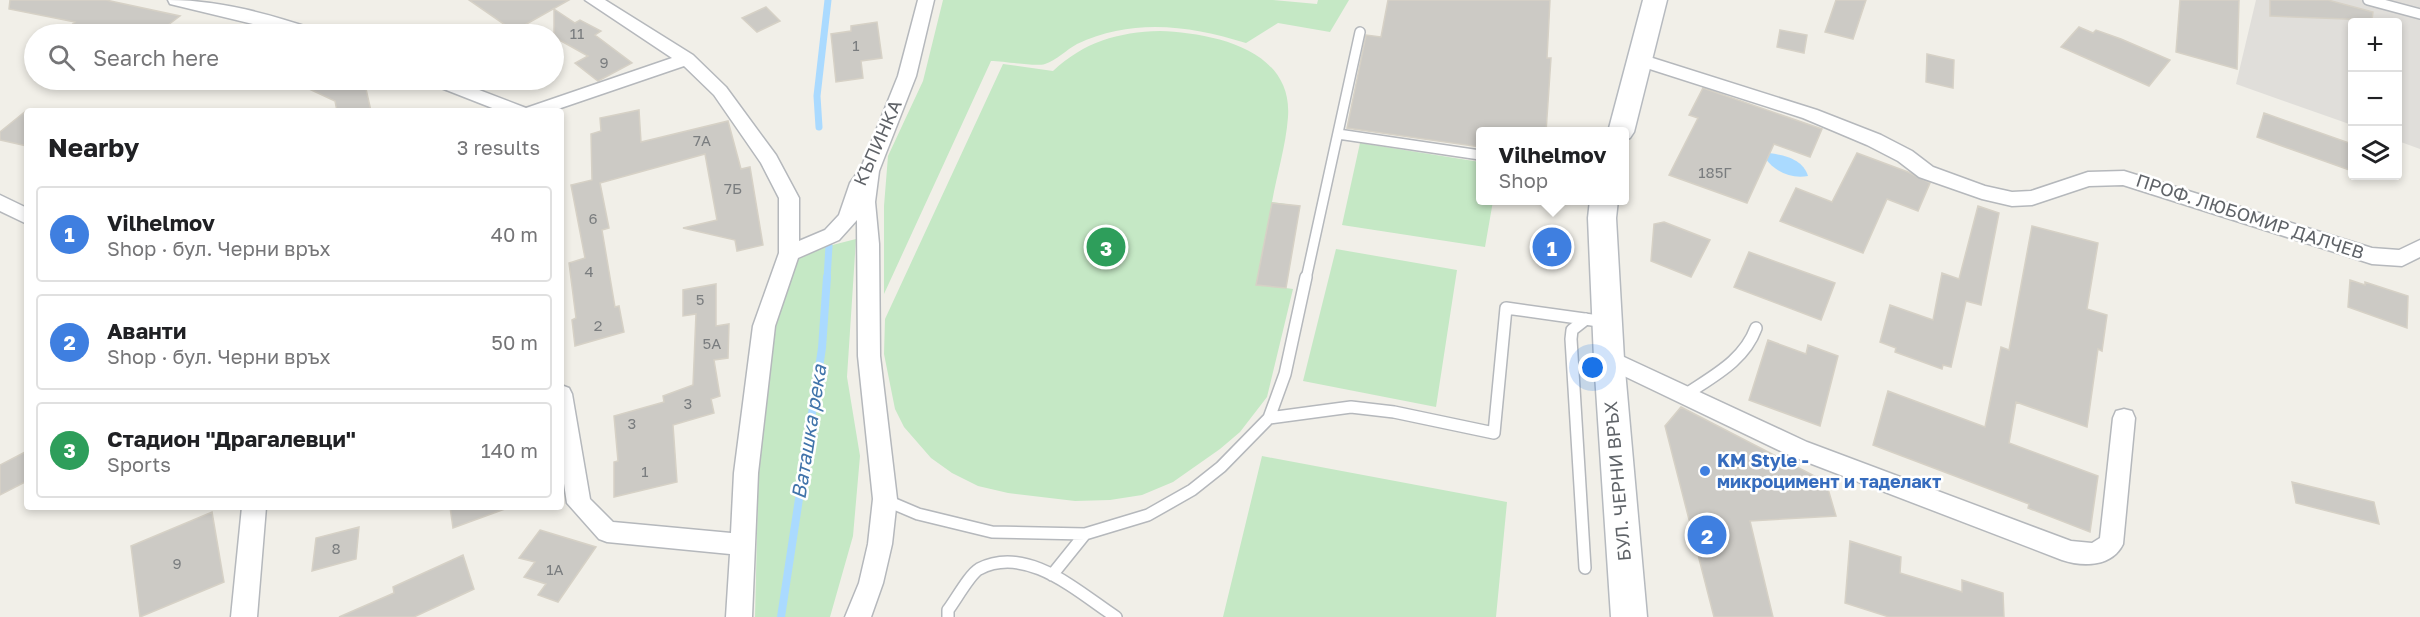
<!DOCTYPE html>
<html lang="en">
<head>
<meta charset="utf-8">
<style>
  body { margin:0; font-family:"Golos Text",sans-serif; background:#f2f2f2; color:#202124 }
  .controls { position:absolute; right:18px; top:18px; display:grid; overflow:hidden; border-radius:6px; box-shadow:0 3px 9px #0003 }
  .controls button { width:54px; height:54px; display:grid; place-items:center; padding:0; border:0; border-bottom:2px solid #e0e0e0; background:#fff; color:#202124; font:30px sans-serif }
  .you { position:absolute; left:1593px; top:368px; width:21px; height:21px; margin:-15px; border:4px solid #fff; border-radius:50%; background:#1a73e8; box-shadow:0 0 0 9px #1a73e833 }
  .badge { display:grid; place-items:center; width:39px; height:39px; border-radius:50%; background:#0f766e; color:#fff; font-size:20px; font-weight:700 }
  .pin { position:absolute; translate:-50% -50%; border:3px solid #fff; box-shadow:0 2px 6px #0006 }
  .popup { position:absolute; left:1476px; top:127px; width:153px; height:78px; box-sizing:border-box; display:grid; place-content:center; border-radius:6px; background:#fff; filter:drop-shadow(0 2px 4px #0005); font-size:20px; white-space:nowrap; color:#757577 }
  .popup b { font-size:22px; color:#202124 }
  .popup::after { content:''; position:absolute; left:50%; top:100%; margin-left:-12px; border:12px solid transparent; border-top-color:#fff }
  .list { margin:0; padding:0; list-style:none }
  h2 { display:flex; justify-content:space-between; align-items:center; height:78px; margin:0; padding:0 24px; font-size:26px }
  h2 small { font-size:20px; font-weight:400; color:#757577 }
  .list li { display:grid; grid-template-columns:39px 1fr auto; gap:18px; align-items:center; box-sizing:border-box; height:96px; margin:0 12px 12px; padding:0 12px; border:2px solid #e0e0e0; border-radius:6px }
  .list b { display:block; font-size:22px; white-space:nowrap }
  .list p { margin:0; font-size:20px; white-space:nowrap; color:#757577 }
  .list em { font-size:20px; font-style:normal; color:#757577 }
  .icon { flex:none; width:33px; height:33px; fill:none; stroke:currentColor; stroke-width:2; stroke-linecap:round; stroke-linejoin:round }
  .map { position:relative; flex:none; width:2420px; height:617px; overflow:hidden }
  .search { position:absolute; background:#fff; box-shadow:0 3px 9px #0003; left:24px; top:24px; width:540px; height:66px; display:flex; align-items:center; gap:15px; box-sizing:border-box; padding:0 21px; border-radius:33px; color:#757577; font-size:22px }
  .panel { position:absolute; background:#fff; box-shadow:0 3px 9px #0003; left:24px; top:108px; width:540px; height:402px; border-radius:6px }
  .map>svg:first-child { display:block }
  .industrial { fill:#e0deda }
  .green { fill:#c5e8c5 }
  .water { fill:#aadaff }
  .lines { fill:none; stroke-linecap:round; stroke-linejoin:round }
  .stream-far1 { stroke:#aadaff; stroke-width:7 }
  .stream { stroke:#aadaff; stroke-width:8 }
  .building { fill:#cccac5; stroke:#d6d1c6; stroke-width:1.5 }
  .lane-far1-casing { stroke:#b5b8bc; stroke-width:12 }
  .lane-casing { stroke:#b5b8bc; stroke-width:14 }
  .street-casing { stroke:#b5b8bc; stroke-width:3 }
  .secondary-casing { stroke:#b6babf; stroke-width:3 }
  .lane-far1 { stroke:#fff; stroke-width:9 }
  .lane { stroke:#fff; stroke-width:11 }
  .street { fill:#fff; fill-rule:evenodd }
  .secondary { fill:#fff; fill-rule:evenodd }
  .shop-dot { fill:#3f7fe0; stroke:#fff; stroke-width:2 }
  .labels { text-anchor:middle; stroke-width:5; stroke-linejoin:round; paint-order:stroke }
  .number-label { font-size:15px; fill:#7a7d7f }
  .street-label { font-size:18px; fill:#5f6368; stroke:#fff }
  .shop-label { font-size:18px; font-weight:bold; fill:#366cbe; stroke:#fff; text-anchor:start }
  .water-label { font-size:20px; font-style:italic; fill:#4174aa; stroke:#fff }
</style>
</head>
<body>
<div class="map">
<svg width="2420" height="617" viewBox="0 0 2420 617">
  <rect width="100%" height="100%" fill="#f1efe8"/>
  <!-- industrial -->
  <path class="industrial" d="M2256 0H2420V149L2398 141V22H2352V125L2236 84Z"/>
  <!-- green -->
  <path class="green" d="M943 0H1273L1317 4 1318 0H1349L1330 32 1278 23 1246 43C1189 25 1132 18 1077 44 1066 50 1057 60 1045 64 1035 67 1004 61 991 61L884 294V206L888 156 923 81Z
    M1160 31C1211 33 1293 48 1288 117 1286 145 1277 174 1272 202L1300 206 1286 288 1293 289 1267 397 1240 432 1220 449 1173 482 1142 495 1110 500 1075 501 1008 493 978 486 952 473 931 458 904 427 895 409 884 354 885 319 1003 64 1053 71C1084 42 1118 32 1160 31Z
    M1360 143 1480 162V200L1493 201 1485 247 1342 225Z
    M856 239 847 377 860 456 853 536 830 617H755L759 451 780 298 797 254Z
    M1336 249 1457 270 1436 407 1303 381Z
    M1262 456 1507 502 1496 617H1223Z"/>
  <!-- water -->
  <path class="water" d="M1769 153C1784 155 1803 159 1808 176 1791 179 1775 172 1765 158Z"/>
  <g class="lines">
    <!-- stream-far1 -->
    <path class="stream-far1" d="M819 127 817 96 828 0
      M827 279 829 246"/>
    <!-- stream -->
    <path class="stream" d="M781 617 822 348 827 277"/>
  </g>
  <!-- building -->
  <path class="building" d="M10 0H106L180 16 156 34 114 28 104 34 69 27 75 22 9 9Z
    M469 0H569L514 31Z
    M1388 0H1550L1547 58H1551L1546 132H1480V147L1347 128 1366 35 1381 37Z
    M1836 0H1866L1853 39 1825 32Z
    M2180 0H2239L2237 69 2176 52Z
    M2270 0H2328L2373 12 2372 20 2270 16Z
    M766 7 780 21 757 32 742 18Z
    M554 9 575 23 580 20 601 31 595 35 632 63 598 81 575 63 588 56 554 37Z
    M877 22 882 58 861 61 863 78 836 82 831 34 851 31V26Z
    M2079 27 2093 33 2096 30 2121 39 2170 60 2149 86 2061 47Z
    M1780 30 1807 35 1804 53 1777 47Z
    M1927 54 1954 60 1953 88 1926 82Z
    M290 80H364L371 111H337L335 101Z
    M1703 88 1822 129 1810 157 1774 144 1747 203 1669 175 1698 118 1689 115Z
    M27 110V146L0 140V132Z
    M639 110 641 142 728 121 741 169 750 167 763 245 737 251 735 240 683 228 717 220 705 154 600 183 609 228 602 230 615 307 619 306 624 332 575 346 572 320 576 318 569 263 585 258 571 185 592 180 591 134 601 131 600 118Z
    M2264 113 2352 144V171L2257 137Z
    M1857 153 1908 172 1930 183 1918 211 1887 199 1863 253 1780 221 1796 188 1832 202Z
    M1272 203 1300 206 1286 288 1256 285Z
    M1978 206 1999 213 1981 305 1966 301 1951 367 1943 365 1942 369 1895 352 1896 348 1880 342 1890 305 1933 320 1942 273 1959 279Z
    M1664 222 1710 240 1691 277 1651 261 1654 224Z
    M2032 226 2098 243 2087 309 2107 315 2102 351 2098 349 2087 427 2016 402 2009 443 2098 476 2090 532 2028 508 2029 504 1873 445 1888 391 1985 427 2001 347 2009 350Z
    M1749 252 1835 283 1821 320 1734 287Z
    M2350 280 2365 285V282L2408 296 2407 328 2348 307Z
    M716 284V326L729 324 728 358 714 360 720 396 711 399 714 413 673 425 677 482 614 497V462L618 461 614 416 664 402 663 396 693 385 696 314 683 316V290Z
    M1768 340 1806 354 1808 345 1838 356 1820 426 1749 400Z
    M1681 407 1826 482 1836 516 1750 521 1773 617H1714L1665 426Z
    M27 451V481L0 495V465Z
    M2292 482 2374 502 2379 524 2296 503Z
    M450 507H505V509L453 528Z
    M212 512 224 582 140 617 131 546Z
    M359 527 356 559 312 571 316 538Z
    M540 530 596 547 558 602 538 595 546 584 524 577 535 562 519 558Z
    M1850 541 1901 557 1900 573 1962 592V580L2003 593 2004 617H1889L1845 603Z
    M463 555 474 589 414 617H339L394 593 393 587Z"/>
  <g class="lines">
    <!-- lane-far1 casing -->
    <g class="lane-far1-casing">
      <path id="lane-far1" d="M2368 0 2420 14
        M1338 134 1480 155
        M1306 279 1360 32"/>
    </g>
    <!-- lane casing -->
    <g class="lane-casing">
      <path id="lane" d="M1685 395C1713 376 1744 361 1756 328
        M1269 418 1285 374 1306 277
        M885 500 918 514 992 532 1085 534 1148 515 1192 490 1221 467 1269 418 1351 407 1394 412 1494 433 1506 308 1606 322
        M1585 568 1571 339 1572 330 1586 319
        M1052 575 1085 534
        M948 617V610C955 601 970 574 979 569 1027 544 1078 592 1116 617"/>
    </g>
    <!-- street casing -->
    <g class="street-casing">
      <path id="street" d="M168 0C219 0 269 14 317 30L320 34H295L170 4Z
        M585 0H605L693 55 726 87 776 155 799 198V241L825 230 839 215 850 183 861 168 898 76 918 0H934L916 76 879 171 875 202 879 244 880 356 897 499 892 544 883 583 871 617H845L859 583 868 544 873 499 858 356 857 220 839 240 798 258 775 326 758 473 752 617H726L730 554 607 542 599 539 567 503 561 464V385L569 388 572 394 590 499 613 522 731 533 734 473 753 326 779 253V198L761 163 714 95 684 66 552 111H500L431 84 428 80H453L526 108 672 58Z
        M1640 54 1817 110 1881 135 1912 151 1933 167 1985 186 2012 192 2031 191 2088 172 2124 171 2372 248 2399 250 2420 240V257L2402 266 2372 264 2123 185 2089 186 2032 205 2012 206 1982 199 1919 177 1898 161 1867 145 1803 118 1634 64 1631 60Z
        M0 195 27 208V224L0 211Z
        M1609 350 1807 442 2071 541 2092 543 2100 538 2113 418 2116 411 2124 409 2132 411 2135 418 2123 544C2112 567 2083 567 2062 560L1791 456 1601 365 1598 359 1601 353Z
        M242 507H266L257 617H231Z"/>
    </g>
    <!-- secondary casing -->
    <g class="secondary-casing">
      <path id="secondary" d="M1643 0H1667L1634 132 1630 138 1624 140V132H1608Z
        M1590 200H1618L1616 218 1624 359 1647 617H1611L1594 359 1588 218Z"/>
    </g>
    <!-- lane-far1 -->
    <use href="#lane-far1" class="lane-far1"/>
    <!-- lane -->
    <use href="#lane" class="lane"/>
    <!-- street -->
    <use href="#street" class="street"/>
    <!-- secondary -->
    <use href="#secondary" class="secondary"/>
  </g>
  <!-- markers -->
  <circle class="shop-dot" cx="1705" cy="471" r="6"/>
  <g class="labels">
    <!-- number labels -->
    <g class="number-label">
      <text x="577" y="39">11</text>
      <text x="856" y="51">1</text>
      <text x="604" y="68">9</text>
      <text x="702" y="146">7А</text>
      <text x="1715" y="178">185Г</text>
      <text x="733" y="194">7Б</text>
      <text x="593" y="224">6</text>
      <text x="589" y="277">4</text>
      <text x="700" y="305">5</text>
      <text x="598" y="331">2</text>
      <text x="712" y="349">5А</text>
      <text x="688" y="409">3</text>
      <text x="632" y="429">3</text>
      <text x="645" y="477">1</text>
      <text x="336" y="554">8</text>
      <text x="177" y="569">9</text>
      <text x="555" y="575">1А</text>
    </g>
    <!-- street labels -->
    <g class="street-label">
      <text transform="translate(878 143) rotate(-66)" y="6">КЪПИНКА</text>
      <text transform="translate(2250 217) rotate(18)" y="6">ПРОФ. ЛЮБОМИР ДАЛЧЕВ</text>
      <text transform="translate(1618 481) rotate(-95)" y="6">БУЛ. ЧЕРНИ ВРЪХ</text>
    </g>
    <!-- shop labels -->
    <g class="shop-label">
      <text x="1717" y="467">KM Style -<tspan x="1717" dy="21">микроцимент и таделакт</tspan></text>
    </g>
    <!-- water labels -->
    <g class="water-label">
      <text transform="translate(809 432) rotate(-81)" y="7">Ваташка река</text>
    </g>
  </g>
</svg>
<div class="controls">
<button>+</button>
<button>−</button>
<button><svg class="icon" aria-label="layers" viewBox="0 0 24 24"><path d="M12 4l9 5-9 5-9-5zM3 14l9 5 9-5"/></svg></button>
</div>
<div class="you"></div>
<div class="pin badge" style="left:1552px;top:247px;background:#3f7fe0">1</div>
<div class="popup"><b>Vilhelmov</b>Shop</div>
<div class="pin badge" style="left:1707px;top:535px;background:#3f7fe0">2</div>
<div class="pin badge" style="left:1106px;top:247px;background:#2e9e5b">3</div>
<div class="search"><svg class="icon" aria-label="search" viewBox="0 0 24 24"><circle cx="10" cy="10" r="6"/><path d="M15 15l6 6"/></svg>Search here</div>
<section class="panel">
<h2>Nearby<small>3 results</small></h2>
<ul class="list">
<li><span class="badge" style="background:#3f7fe0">1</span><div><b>Vilhelmov</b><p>Shop · бул. Черни връх</p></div><em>40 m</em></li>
<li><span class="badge" style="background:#3f7fe0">2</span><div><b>Аванти</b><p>Shop · бул. Черни връх</p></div><em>50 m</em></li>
<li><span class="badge" style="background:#2e9e5b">3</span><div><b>Стадион &quot;Драгалевци&quot;</b><p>Sports</p></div><em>140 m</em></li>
</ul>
</section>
</div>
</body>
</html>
